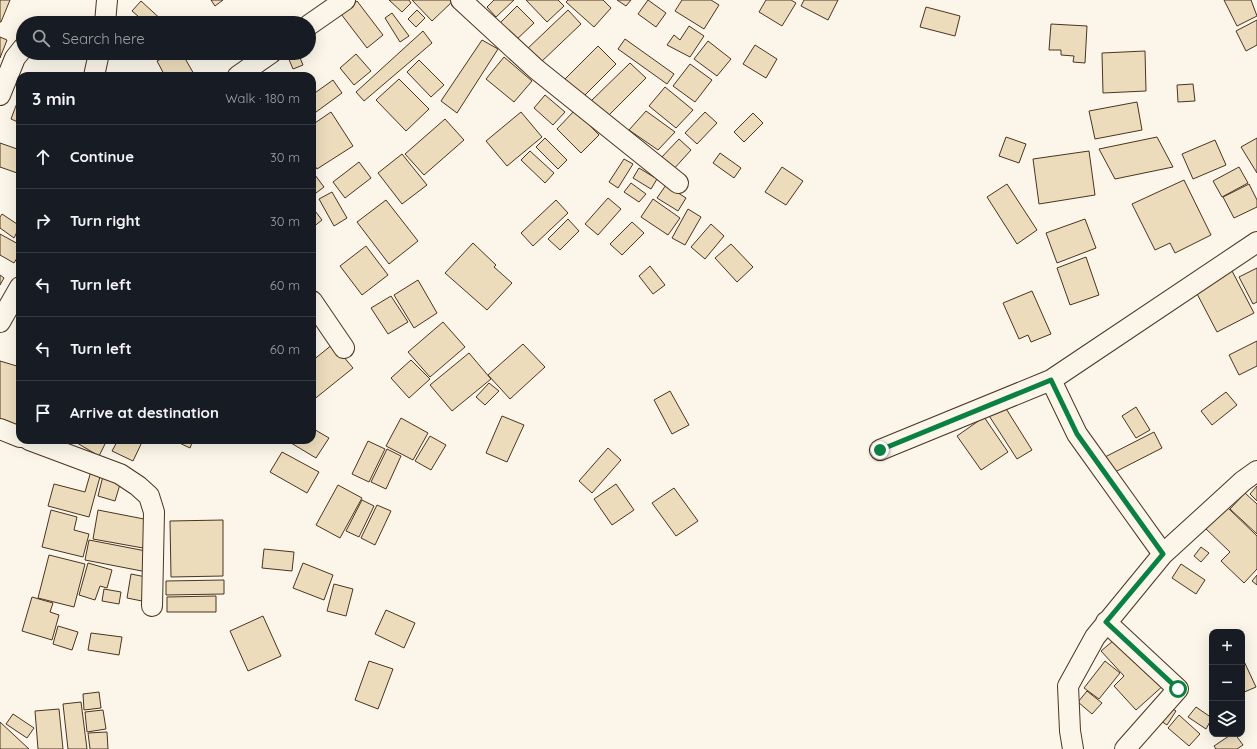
<!DOCTYPE html>
<html lang="en">
<head>
<meta charset="utf-8">
<style>
  body { margin:0; font-family:Quicksand,sans-serif; background:#20242c; color:#f1f3f6 }
  .controls { position:absolute; right:12px; bottom:12px; display:grid; overflow:hidden; border-radius:8px; box-shadow:0 4px 16px #0002 }
  .controls button { width:36px; height:36px; display:grid; place-items:center; padding:0; border:0; border-bottom:1px solid #363941; background:#171b24; color:#f1f3f6; font:20px sans-serif }
  .stop { position:absolute; width:12px; height:12px; margin:-9px; border:3px solid #0b8043; border-radius:50%; background:#fff }
  .stop.end { background:#0b8043; border-color:#fff; box-shadow:0 1px 4px #0008 }
  .list { margin:0; padding:0; list-style:none }
  h2 { display:flex; justify-content:space-between; align-items:center; height:52px; margin:0; padding:0 16px; font-size:17px }
  h2 small { font-size:13px; font-weight:400; color:#9ea1a6 }
  .list li { display:grid; grid-template-columns:26px 1fr auto; gap:12px; align-items:center; box-sizing:border-box; height:64px; padding:0 16px; border-top:1px solid #363941 }
  .list b { display:block; font-size:15px; white-space:nowrap }
  .list em { font-size:13px; font-style:normal; color:#9ea1a6 }
  .icon { flex:none; width:22px; height:22px; fill:none; stroke:currentColor; stroke-width:2; stroke-linecap:round; stroke-linejoin:round }
  .map { position:relative; flex:none; width:1257px; height:749px; overflow:hidden }
  .search { position:absolute; background:#171b24; box-shadow:0 4px 16px #0002; left:16px; top:16px; width:300px; height:44px; display:flex; align-items:center; gap:10px; box-sizing:border-box; padding:0 14px; border-radius:22px; color:#9ea1a6; font-size:15px }
  .panel { position:absolute; background:#171b24; box-shadow:0 4px 16px #0002; left:16px; top:72px; width:300px; height:372px; border-radius:12px }
  .map>svg:first-child { display:block }
  .building { fill:#ecdcbc; stroke:#4a3520 }
  .lines { fill:none; stroke-linecap:round; stroke-linejoin:round }
  .street-casing { stroke:#4a3520; stroke-width:22 }
  .street { stroke:#fbf6e9; stroke-width:20 }
  .route { stroke:#0b8043; stroke-width:5 }
</style>
</head>
<body>
<div class="map">
<svg width="1257" height="749" viewBox="0 0 1257 749">
  <rect width="100%" height="100%" fill="#fbf6e9"/>
  <!-- building -->
  <path class="building" d="M0 0H10L1 22H0Z
    M211 0H223L215 6Z
    M389 0H409L411 3 402 12Z
    M412 0H452L453 1 432 21Z
    M494 0H514L496 17 487 7Z
    M526 0H558L564 6 547 22Z
    M568 0H603L611 8 594 27 566 2Z
    M617 0H631L626 6Z
    M648 0 666 13 656 27 638 14Z
    M682 0H711L719 5 704 29 675 11Z
    M766 0H791L796 3 782 26 759 12Z
    M804 0H838L828 20 801 6Z
    M1224 0H1251L1257 16 1237 26Z
    M141 1 165 23H146L132 11Z
    M357 1 383 35 367 48 341 14Z
    M517 6 534 23 514 42 498 25Z
    M926 7 960 16 955 36 920 27Z
    M417 10 425 18 416 27 408 19Z
    M568 10 581 24 539 64 526 50Z
    M392 13 409 36 400 42 385 18Z
    M1257 20V45L1246 51 1236 31Z
    M1051 24 1087 26 1085 63 1073 62 1074 56 1061 55V50H1049Z
    M689 26 704 36 690 57 667 45 674 35 680 40Z
    M423 31 432 43 364 101 356 92Z
    M0 37 7 40 0 58Z
    M625 39 674 74 667 84 618 49Z
    M482 40 498 49 457 113 441 101Z
    M708 41 731 59 717 76 694 59Z
    M755 45 777 59 766 78 743 64Z
    M598 46 616 64 582 98 564 80Z
    M1145 51 1146 91 1103 93 1102 53Z
    M172 53H182L195 76H165L157 61Z
    M296 53H298L303 65 293 69 288 57Z
    M356 54 371 71 354 85 340 68Z
    M504 57 532 81 514 102 486 79Z
    M419 60 444 85 431 97 407 72Z
    M630 63 646 78 606 118 590 102Z
    M690 64 712 80 695 102 673 86Z
    M399 79 429 109 406 131 376 100Z
    M333 80 342 93 312 115V95Z
    M1193 84 1195 101 1178 102 1177 85Z
    M665 87 693 110 676 128 649 106Z
    M20 95V123L11 119Z
    M545 95 565 112 553 125 534 108Z
    M1137 102 1142 130 1095 139 1089 111Z
    M575 110 599 135 581 153 557 129Z
    M646 111 675 132 658 150 629 130Z
    M331 112 353 146 317 169 312 161V125Z
    M521 112 542 137 507 166 486 141Z
    M705 112 717 123 697 144 685 133Z
    M753 113 763 123 744 142 734 132Z
    M445 119 464 140 424 175 405 154Z
    M1006 137 1026 144 1019 163 999 156Z
    M1157 137 1173 167 1115 179 1099 149Z
    M545 138 567 160 558 169 536 147Z
    M1257 138V173L1241 147Z
    M679 139 691 150 672 171 659 160Z
    M1215 140 1226 165 1193 179 1182 154Z
    M0 143 20 150V174L0 167Z
    M530 151 554 173 545 183 521 160Z
    M1089 151 1095 195 1039 204 1033 159Z
    M720 153 741 168 734 178 713 163Z
    M402 154 427 185 402 204 378 173Z
    M624 159 633 164 618 188 609 182Z
    M359 162 371 178 345 198 333 182Z
    M782 167 803 181 786 205 765 192Z
    M1239 167 1248 183 1222 197 1213 181Z
    M639 168 657 179 651 189 633 178Z
    M312 171 324 187 312 196Z
    M1184 180 1211 235 1175 253 1170 243 1155 250 1132 204Z
    M631 183 646 194 639 202 624 192Z
    M1007 184 1037 230 1017 244 987 197Z
    M1249 184 1257 200V207L1234 218 1223 197Z
    M666 185 686 198 678 211 657 198Z
    M332 192 347 218 334 226 319 199Z
    M608 198 621 209 598 235 585 224Z
    M653 199 680 218 668 235 641 217Z
    M386 200 418 241 389 264 357 222Z
    M556 200 568 213 533 246 521 233Z
    M312 207 322 220 312 228Z
    M688 209 701 217 685 245 672 238Z
    M2 214 20 226 14 238 0 228V217Z
    M568 219 579 231 560 250 548 239Z
    M1085 219 1096 248 1057 263 1046 233Z
    M632 222 644 233 622 255 610 244Z
    M711 224 724 236 705 259 691 247Z
    M0 234 20 245V253L14 263 0 255Z
    M473 243 496 265 494 267 512 283 487 310 445 273Z
    M731 244 753 267 737 282 715 258Z
    M366 246 388 275 362 295 340 266Z
    M1086 257 1099 295 1070 305 1057 268Z
    M650 266 665 285 653 294 639 276Z
    M1257 268V302L1253 304 1239 277Z
    M1231 269 1254 313 1217 332 1194 288Z
    M0 275 4 278 0 285Z
    M418 280 437 313 414 328 394 295Z
    M1032 291 1051 334 1031 342 1028 335 1019 339 1003 303Z
    M391 296 408 322 388 334 371 308Z
    M443 322 465 347 430 377 408 352Z
    M1257 341V366L1239 375 1229 355Z
    M333 344 353 368 312 401V361Z
    M523 344 545 367 510 399 488 375Z
    M469 353 491 379 452 411 430 385Z
    M411 360 430 379 409 398 391 378Z
    M0 361 20 367V428L0 422Z
    M489 383 499 391 485 405 476 397Z
    M670 391 689 425 672 434 654 400Z
    M1226 392 1237 405 1212 425 1201 411Z
    M1000 399 1032 450 1017 459 984 408Z
    M1136 407 1150 430 1136 438 1122 416Z
    M502 416 524 425 507 462 486 453Z
    M984 417 1008 452 981 470 957 436Z
    M401 418 428 433 413 460 386 446Z
    M312 428 329 438 316 458 291 443 293 440H312Z
    M1154 432 1162 448 1113 473 1105 457Z
    M430 436 446 445 431 470 415 461Z
    M72 440H107L99 456Z
    M118 440H143L133 461 112 451Z
    M173 440H193L190 448Z
    M368 441 385 449 369 482 352 474Z
    M608 448 621 460 592 493 579 481Z
    M387 449 401 456 386 489 371 482Z
    M282 452 319 472 307 493 270 472Z
    M91 471 101 473 89 517 48 506 54 484 85 492Z
    M103 476 121 481 115 501 98 496Z
    M616 484 634 510 612 525 594 499Z
    M338 485 362 498 340 538 316 525Z
    M1257 486V501L1250 494Z
    M674 488 698 521 676 536 652 503Z
    M1245 493 1257 504V534L1230 509Z
    M362 500 374 506 359 537 346 531Z
    M377 505 391 511 375 545 361 538Z
    M1226 506 1257 536V569L1244 583 1221 561 1230 552 1205 528Z
    M51 510 77 517 74 530 89 534 83 557 42 547Z
    M98 510 149 520 143 548 93 539Z
    M223 520V576L171 577 170 521Z
    M89 540 151 552 147 572 85 560Z
    M1201 547 1209 553 1201 562 1194 556Z
    M264 549 294 552 292 571 262 568Z
    M49 555 85 564 74 607 38 598Z
    M88 563 112 570 107 588 100 586 95 600 79 595Z
    M303 563 333 575 324 600 293 588Z
    M1181 564 1205 580 1196 594 1172 578Z
    M131 574 151 578 147 602 127 598Z
    M1257 575V585L1252 581Z
    M224 580V594L166 595V581Z
    M334 584 353 589 346 616 327 611Z
    M104 589 121 592 119 604 102 601Z
    M216 596V612H167V597Z
    M32 597 53 603 50 612 59 615 52 640 22 631Z
    M386 610 415 623 404 648 375 634Z
    M263 616 281 656 248 671 230 631Z
    M58 626 78 632 72 650 53 644Z
    M91 633 122 637 119 655 88 650Z
    M1120 635 1165 684 1136 710 1114 686 1124 676 1101 651Z
    M1242 657 1256 687 1242 693Z
    M369 661 393 669 378 709 355 700Z
    M1105 661 1120 673 1099 699 1084 688Z
    M1087 691 1102 703 1092 714 1078 702Z
    M99 692 101 708 84 710 83 694Z
    M81 702 87 749H68L63 704Z
    M1168 706 1176 711 1167 725 1158 719Z
    M1196 707 1212 718 1206 729 1188 717Z
    M59 709 63 749H38L35 711Z
    M103 710 106 729 87 732 85 712Z
    M13 714 34 728 27 738 6 724Z
    M1179 715 1200 734 1189 746 1168 728Z
    M0 722 29 749H0Z
    M107 732 108 749H90L88 733Z
    M1232 734H1235L1243 745 1237 749H1216L1214 746Z"/>
  <g class="lines">
    <!-- street casing -->
    <g class="street-casing">
      <path id="street" d="M461 0 536 69 678 183
        M105 23 107 0
        M309 25 345 0
        M94 76 99 53
        M238 76 271 53
        M0 95 15 58 23 48
        M312 301 344 348
        M0 322 20 287
        M1051 380 1077 434 1163 554
        M0 429 20 437
        M29 440 120 474 138 486 149 496 154 512 152 606
        M880 450 1051 380 1257 242
        M1106 622 1178 689 1125 749
        M1073 749 1070 731 1068 686 1095 637 1163 554 1243 481 1257 471"/>
    </g>
    <!-- street -->
    <use href="#street" class="street"/>
  </g>
  <g class="lines">
    <!-- route -->
    <path class="route" d="M880 450 1051 380 1077 434 1163 554 1106 622 1178 689"/>
  </g>
</svg>
<div class="controls">
<button>+</button>
<button>−</button>
<button><svg class="icon" aria-label="layers" viewBox="0 0 24 24"><path d="M12 4l9 5-9 5-9-5zM3 14l9 5 9-5"/></svg></button>
</div>
<div class="stop" style="left:1178px;top:689px"></div>
<div class="stop end" style="left:880px;top:450px"></div>
<div class="search"><svg class="icon" aria-label="search" viewBox="0 0 24 24"><circle cx="10" cy="10" r="6"/><path d="M15 15l6 6"/></svg>Search here</div>
<section class="panel">
<h2>3 min<small>Walk · 180 m</small></h2>
<ul class="list">
<li><svg class="icon" aria-label="ahead" viewBox="0 0 24 24"><path d="M12 20V5M6 11l6-6 6 6"/></svg><div><b>Continue</b></div><em>30 m</em></li>
<li><svg class="icon" aria-label="right" viewBox="0 0 24 24"><path d="M7 20v-9h11M14 6l5 5-5 5"/></svg><div><b>Turn right</b></div><em>30 m</em></li>
<li><svg class="icon" aria-label="left" viewBox="0 0 24 24"><path d="M17 20v-9H6M10 6l-5 5 5 5"/></svg><div><b>Turn left</b></div><em>60 m</em></li>
<li><svg class="icon" aria-label="left" viewBox="0 0 24 24"><path d="M17 20v-9H6M10 6l-5 5 5 5"/></svg><div><b>Turn left</b></div><em>60 m</em></li>
<li><svg class="icon" aria-label="arrive" viewBox="0 0 24 24"><path d="M6 21V4h12l-3 4 3 4H6"/></svg><div><b>Arrive at destination</b></div></li>
</ul>
</section>
</div>
</body>
</html>
